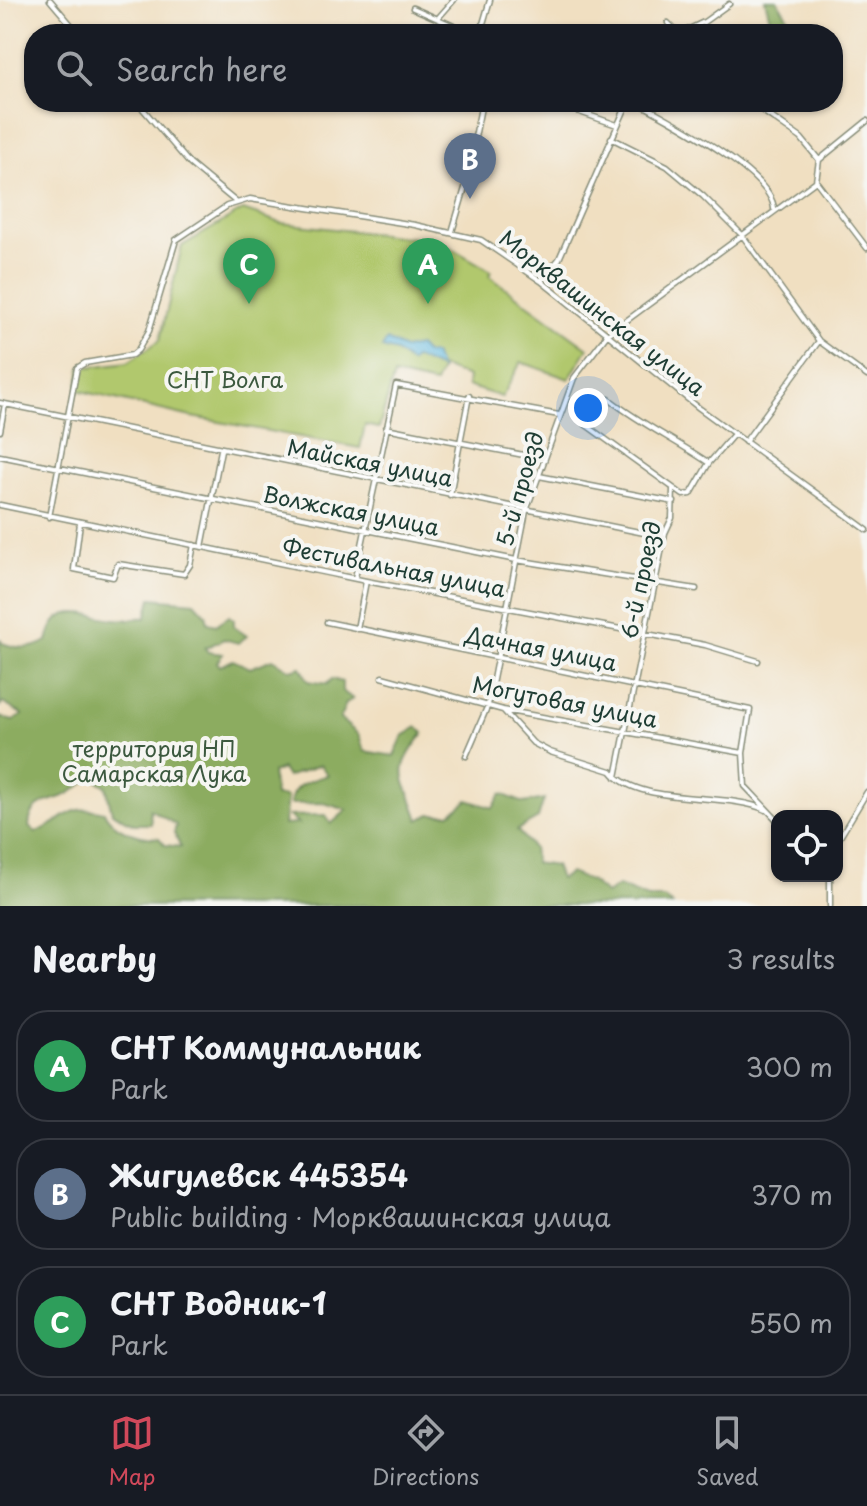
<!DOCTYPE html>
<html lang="en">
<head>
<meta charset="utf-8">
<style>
  body { margin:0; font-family:"Playpen Sans",sans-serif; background:#242831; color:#f1f3f6 }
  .controls { position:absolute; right:24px; bottom:24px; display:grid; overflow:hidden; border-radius:16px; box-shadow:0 2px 6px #0004 }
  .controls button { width:72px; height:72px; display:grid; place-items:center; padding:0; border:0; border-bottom:2px solid #363941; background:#171b24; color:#f1f3f6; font:40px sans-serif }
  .you { position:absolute; left:588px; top:408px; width:28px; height:28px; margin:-20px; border:6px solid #fff; border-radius:50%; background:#1a73e8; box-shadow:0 0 0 12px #1a73e833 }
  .badge { display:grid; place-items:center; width:52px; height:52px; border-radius:50%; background:#d1495b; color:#fff; font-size:26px; font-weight:700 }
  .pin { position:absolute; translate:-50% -66px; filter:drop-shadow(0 2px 4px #0008) }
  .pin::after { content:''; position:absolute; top:42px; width:28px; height:24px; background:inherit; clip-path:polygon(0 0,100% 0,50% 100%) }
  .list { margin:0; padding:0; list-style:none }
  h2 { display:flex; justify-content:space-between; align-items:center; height:104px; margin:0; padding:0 32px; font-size:34px }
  h2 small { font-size:26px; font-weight:400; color:#9ea1a6 }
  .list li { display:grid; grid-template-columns:52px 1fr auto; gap:24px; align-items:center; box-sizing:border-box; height:112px; margin:0 16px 16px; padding:0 16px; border:2px solid #363941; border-radius:32px }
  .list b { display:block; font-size:30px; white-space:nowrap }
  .list p { margin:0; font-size:26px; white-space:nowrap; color:#9ea1a6 }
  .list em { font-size:26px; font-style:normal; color:#9ea1a6 }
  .icon { flex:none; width:44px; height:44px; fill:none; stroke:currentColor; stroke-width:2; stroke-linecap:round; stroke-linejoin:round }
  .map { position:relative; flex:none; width:867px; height:906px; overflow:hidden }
  .search { position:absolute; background:#171b24; box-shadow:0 2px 6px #0004; left:24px; right:24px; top:24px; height:88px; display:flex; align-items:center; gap:20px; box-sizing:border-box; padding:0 28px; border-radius:32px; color:#9ea1a6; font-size:30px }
  .sheet { height:488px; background:#171b24 }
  nav { display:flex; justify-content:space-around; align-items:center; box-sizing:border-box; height:112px; border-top:2px solid #363941; background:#171b24; font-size:22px; color:#9ea1a6 }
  nav a { display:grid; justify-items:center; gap:4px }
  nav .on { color:#d1495b }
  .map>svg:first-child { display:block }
  .green { fill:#b1c86d; stroke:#688250; stroke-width:2 }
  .forest { fill:#8cac60; stroke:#56744a; stroke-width:2; fill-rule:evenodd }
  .water { fill:#63bae0; stroke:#417c8a; stroke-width:2 }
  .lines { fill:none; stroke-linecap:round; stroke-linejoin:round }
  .minor-casing { stroke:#888e7a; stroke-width:7 }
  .minor { stroke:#fff; stroke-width:4 }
  .labels { text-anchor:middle; stroke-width:8; stroke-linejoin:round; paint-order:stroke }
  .street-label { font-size:22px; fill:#1f3d34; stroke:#f6f6f2 }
  .park-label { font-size:22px; fill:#3c593f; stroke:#f6f6f2 }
</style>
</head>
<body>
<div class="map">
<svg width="867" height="906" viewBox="0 0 867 906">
  <rect width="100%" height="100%" fill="#f6f6f2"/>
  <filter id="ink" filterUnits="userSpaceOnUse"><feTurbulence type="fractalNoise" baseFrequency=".0125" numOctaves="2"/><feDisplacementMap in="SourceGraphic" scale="16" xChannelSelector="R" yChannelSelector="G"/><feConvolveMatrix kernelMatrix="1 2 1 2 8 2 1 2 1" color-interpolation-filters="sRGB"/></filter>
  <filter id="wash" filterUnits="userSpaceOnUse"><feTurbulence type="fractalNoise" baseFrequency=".006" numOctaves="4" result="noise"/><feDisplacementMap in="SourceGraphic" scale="32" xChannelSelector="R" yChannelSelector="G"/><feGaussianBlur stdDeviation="1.8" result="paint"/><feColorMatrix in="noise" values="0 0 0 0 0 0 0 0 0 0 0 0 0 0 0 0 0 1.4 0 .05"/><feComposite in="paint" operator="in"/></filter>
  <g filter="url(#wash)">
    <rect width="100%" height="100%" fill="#f0dfc1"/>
    <!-- green -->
    <path class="green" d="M243 210 281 223 414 238 451 248 491 271 489 276 588 348 569 379 521 362 502 397 467 386 468 377 442 367 435 384 394 375 379 428 365 425 360 448 187 416 77 390 81 368 128 362 160 340 182 246Z"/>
    <!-- forest -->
    <path class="forest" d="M765 0H777L798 34H774Z
      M151 598 195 602 206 614 208 623 216 625 229 616 234 620V627L247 636 238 643 224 639 205 648 208 652 223 654 217 662 220 666 233 660 250 668 273 659 291 670 301 667 308 681 327 684 332 679 342 682V691L353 699 346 703 340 719 359 735 364 751 394 756 403 736 418 727 424 733C390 775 405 775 419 820L431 814H450L468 800 493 808 501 794 524 803 544 799 538 818 517 830 533 848 535 863 555 866 560 879 570 873 590 881 606 894 618 886 648 898H664L672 905 0 906V717L13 721 23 715 3 703 0 706V638L2 643C18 649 32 650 47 641 56 600 84 615 115 619 126 621 135 617 146 618ZM320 765 328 775C310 781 292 783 290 804L324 803 347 810 331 824 326 815 289 816 298 824 284 825 287 797 275 796 272 773 282 769 287 777ZM91 777 106 786 112 813 134 824H151L150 809 176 825 174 833 181 847 165 845 159 838C138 837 115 832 104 812 65 803 68 821 36 832L29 827C30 803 45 803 64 796 74 792 83 784 91 777Z"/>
    <!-- water -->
    <path class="water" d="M387 340 404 349 419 346 426 354H434L440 369 415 358 410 363 396 352 382 348Z"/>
  </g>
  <g filter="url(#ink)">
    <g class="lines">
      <!-- minor casing -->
      <g class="minor-casing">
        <path id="minor" d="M50 0 79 34
          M413 8 472 34
          M439 17 454 0
          M668 23 679 34
          M480 34 490 0
          M679 34 704 22 729 4
          M137 102 190 164 236 202
          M551 102 617 125
          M637 102C668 119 772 173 774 209
          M750 102 801 138 819 160
          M611 138 667 166 703 196 742 235 819 341 867 376
          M819 160 867 121
          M816 181 867 248
          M816 181 819 160
          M452 232 465 188 482 102
          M541 281 559 259 628 102
          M609 399C641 424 675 440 709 463
          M0 403 664 537
          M586 425 683 495 691 494 709 463 734 434
          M386 428 544 459
          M0 431 5 404
          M745 442 819 341
          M0 456 516 560 696 589
          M539 476 674 502
          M450 495 469 396
          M0 505 366 581 705 645 758 661
          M49 517 77 368 85 363 132 355 138 350 149 331 176 240 227 206 250 199 415 225 481 240 541 281 699 408 867 530
          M80 523 74 569 113 577 118 564 184 574 190 565 194 545
          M202 547 221 450
          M355 578 396 385 559 415
          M327 622 750 710 743 753 745 786 777 820
          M357 629 366 581
          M382 677 503 710 743 753
          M503 710 533 743 550 752 611 771C639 807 725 791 766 810
          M466 756 488 705 526 511 574 378 607 335 816 181
          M616 777 665 533 672 518 673 489
          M837 842 867 792
          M830 906V876"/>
      </g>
      <!-- minor -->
      <use href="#minor" class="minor"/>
    </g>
  </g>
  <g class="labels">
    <!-- street labels -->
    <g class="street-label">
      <text transform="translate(602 313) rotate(38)" y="8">Морквашинская улица</text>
      <text transform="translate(370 463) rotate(11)" y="8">Майская улица</text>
      <text transform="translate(520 489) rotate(-74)" y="8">5-й проезд</text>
      <text transform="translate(351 511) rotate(11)" y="8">Волжская улица</text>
      <text transform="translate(394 568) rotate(11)" y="8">Фестивальная улица</text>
      <text transform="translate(641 580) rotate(-78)" y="8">6-й проезд</text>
      <text transform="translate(541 649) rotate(11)" y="8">Дачная улица</text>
      <text transform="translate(565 702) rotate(11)" y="8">Могутовая улица</text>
    </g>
    <!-- park labels -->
    <g class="park-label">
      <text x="225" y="388">СНТ Волга</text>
      <text x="154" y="757">территория НП<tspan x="154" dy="25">Самарская Лука</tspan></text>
    </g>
  </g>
</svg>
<div class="controls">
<button><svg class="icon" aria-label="locate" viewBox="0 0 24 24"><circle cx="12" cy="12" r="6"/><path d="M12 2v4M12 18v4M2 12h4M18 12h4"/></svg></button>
</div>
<div class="you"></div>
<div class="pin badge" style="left:428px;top:304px;background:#2e9e5b">A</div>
<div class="pin badge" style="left:470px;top:199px;background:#5c6f8a">B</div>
<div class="pin badge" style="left:249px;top:304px;background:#2e9e5b">C</div>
<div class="search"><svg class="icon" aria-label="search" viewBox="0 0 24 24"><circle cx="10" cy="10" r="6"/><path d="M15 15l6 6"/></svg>Search here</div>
</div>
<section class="sheet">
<h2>Nearby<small>3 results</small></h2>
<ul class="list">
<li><span class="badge" style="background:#2e9e5b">A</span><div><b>СНТ Коммунальник</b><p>Park</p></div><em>300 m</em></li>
<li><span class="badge" style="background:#5c6f8a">B</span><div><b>Жигулевск 445354</b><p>Public building · Морквашинская улица</p></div><em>370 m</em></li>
<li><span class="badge" style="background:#2e9e5b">C</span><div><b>СНТ Водник-1</b><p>Park</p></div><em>550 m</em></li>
</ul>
</section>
<nav>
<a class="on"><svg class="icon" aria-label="map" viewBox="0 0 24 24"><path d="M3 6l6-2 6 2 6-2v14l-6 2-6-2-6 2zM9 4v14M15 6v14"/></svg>Map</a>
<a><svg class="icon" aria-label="directions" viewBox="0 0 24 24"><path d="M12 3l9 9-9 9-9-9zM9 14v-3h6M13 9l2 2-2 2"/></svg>Directions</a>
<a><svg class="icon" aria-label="saved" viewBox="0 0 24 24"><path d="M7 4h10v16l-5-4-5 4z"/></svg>Saved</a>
</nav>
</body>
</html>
